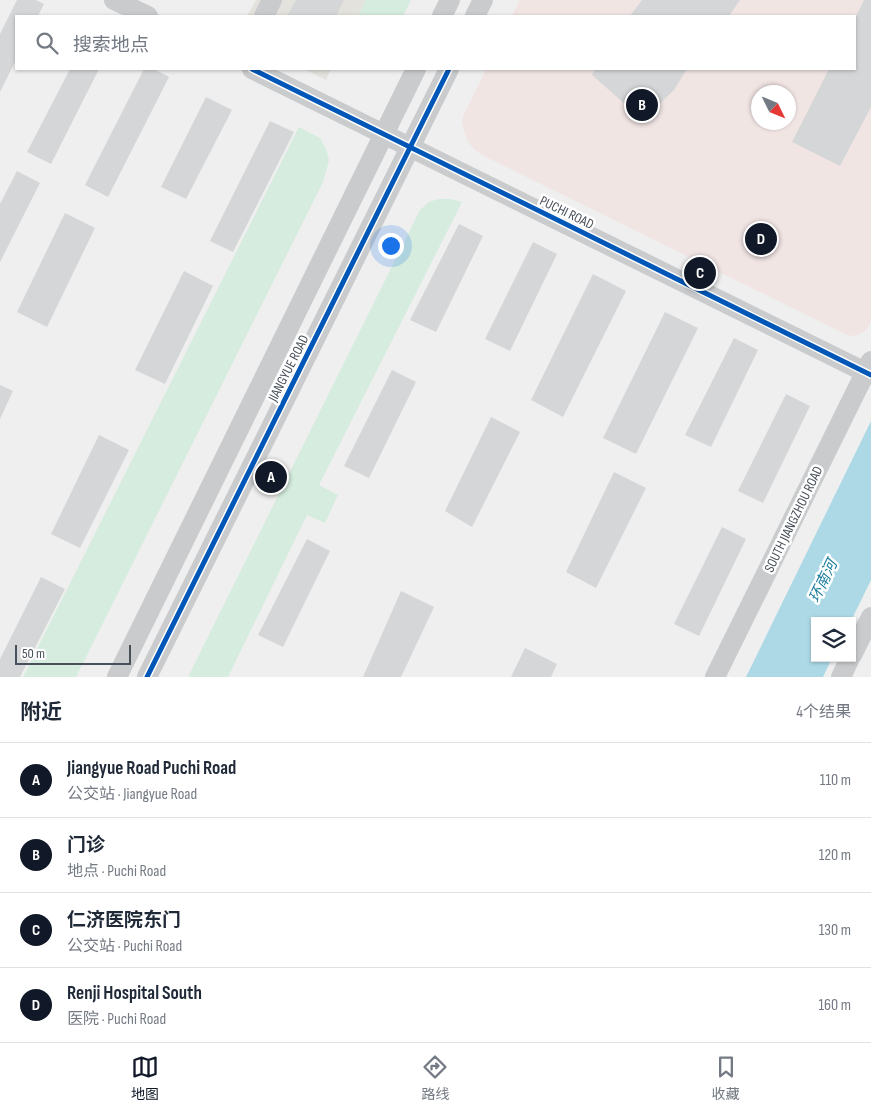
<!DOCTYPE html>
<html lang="zh">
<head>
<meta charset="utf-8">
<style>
  body { margin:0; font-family:"Sofia Sans Condensed","Noto Sans SC",sans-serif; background:#f2f2f3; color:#1f2937 }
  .controls { position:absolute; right:15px; bottom:15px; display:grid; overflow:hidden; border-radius:0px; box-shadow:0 1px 4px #0004 }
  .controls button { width:45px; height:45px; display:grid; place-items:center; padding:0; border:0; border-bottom:1px solid #e0e1e3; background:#fff; color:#1f2937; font:25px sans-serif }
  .compass { position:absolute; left:751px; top:85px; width:45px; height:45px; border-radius:50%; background:#fff; box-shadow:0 1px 4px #0004; rotate:133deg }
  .scale { position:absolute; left:15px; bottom:12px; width:116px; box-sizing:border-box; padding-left:5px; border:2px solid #485059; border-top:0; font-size:14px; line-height:18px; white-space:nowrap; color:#485059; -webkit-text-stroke:4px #fff; paint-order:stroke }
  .you { position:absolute; left:390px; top:245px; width:18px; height:18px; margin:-12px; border:4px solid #fff; border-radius:50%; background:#1a73e8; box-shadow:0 0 0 8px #1a73e833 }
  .badge { display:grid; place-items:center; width:32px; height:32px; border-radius:50%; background:#111827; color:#fff; font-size:16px; font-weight:700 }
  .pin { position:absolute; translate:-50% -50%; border:2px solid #fff; box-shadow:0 1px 5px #0006 }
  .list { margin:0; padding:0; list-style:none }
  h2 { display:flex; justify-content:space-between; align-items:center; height:65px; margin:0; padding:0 20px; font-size:21px }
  h2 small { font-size:16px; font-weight:400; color:#747a83 }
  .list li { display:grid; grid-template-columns:32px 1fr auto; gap:15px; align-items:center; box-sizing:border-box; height:75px; padding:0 20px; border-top:1px solid #e0e1e3 }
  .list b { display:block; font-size:19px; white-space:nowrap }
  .list p { margin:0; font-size:16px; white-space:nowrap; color:#747a83 }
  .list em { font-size:16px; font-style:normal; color:#747a83 }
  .icon { flex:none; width:28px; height:28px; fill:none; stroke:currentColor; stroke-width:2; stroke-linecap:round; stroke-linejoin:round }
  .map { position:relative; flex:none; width:871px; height:677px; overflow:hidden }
  .search { position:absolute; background:#fff; box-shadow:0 1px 4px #0004; left:15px; right:15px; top:15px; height:55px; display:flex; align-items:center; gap:12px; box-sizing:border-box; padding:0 18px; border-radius:0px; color:#747a83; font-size:19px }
  .sheet { height:365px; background:#fff }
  nav { display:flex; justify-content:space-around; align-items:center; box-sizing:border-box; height:70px; border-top:1px solid #e0e1e3; background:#fff; font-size:14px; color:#747a83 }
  nav a { display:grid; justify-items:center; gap:2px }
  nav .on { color:#111827 }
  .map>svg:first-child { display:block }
  .commercial { fill:#e4e2dc }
  .medical { fill:#f1e5e4; fill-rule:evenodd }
  .green { fill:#d5ecde }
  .water { fill:#add9e7 }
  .building { fill:#d5d6d8 }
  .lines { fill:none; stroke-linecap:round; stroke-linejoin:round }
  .minor { stroke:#c9cbcd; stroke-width:20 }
  .cycleway-casing { stroke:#fff; stroke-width:8 }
  .cycleway { stroke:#0057b8; stroke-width:5 }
  .labels { text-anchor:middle; stroke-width:5; stroke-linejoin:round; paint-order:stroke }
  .street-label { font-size:14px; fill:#485059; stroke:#fff }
  .water-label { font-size:15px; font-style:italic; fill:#197c9b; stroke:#fff }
</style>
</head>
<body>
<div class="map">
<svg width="871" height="677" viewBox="0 0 871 677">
  <rect width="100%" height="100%" fill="#efefef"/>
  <!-- commercial -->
  <path class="commercial" d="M256 0H366L358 16H247Z
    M304 69H331L326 80Z"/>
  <!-- medical -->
  <path class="medical" d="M520 0H871V322L866 330 859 335 852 336 847 335 482 155 474 149 468 142 464 131 462 121 464 114 486 69H855V16H512ZM758 92H788V122H758Z"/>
  <!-- green -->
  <path class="green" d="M366 0H411L403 16H358Z
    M299 127 320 138 326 149 329 160 323 182 76 677H23Z
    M439 199H450L462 202 319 485 338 495 325 523 307 515 228 677H188L420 210 429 202Z"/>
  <!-- water -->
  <path class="water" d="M871 421V580L851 621H815V658H832L823 677H746Z"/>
  <!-- building -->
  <path class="building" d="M17 0H36L44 4 38 16H16V60L0 92V34Z
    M296 0H344L336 16H287Z
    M642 0H740L729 16H630Z
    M864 0H871V107L840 166 792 142 829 69H855V18Z
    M70 69H99L51 164 27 152Z
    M144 69H154L169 77 108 197 85 185Z
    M595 69H687L674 90 643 120 592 75Z
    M206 97 232 110 186 199 161 187Z
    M270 121 294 132 233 252 210 241Z
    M17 171 40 183 0 262V204Z
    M65 213 95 228 47 327 17 312Z
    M459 224 483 236 436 332 410 320Z
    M533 242 557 254 510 351 485 339Z
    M184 271 213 286 165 384 135 370Z
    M593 274 626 291 563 417 531 400Z
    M665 312 698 328 636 454 603 438Z
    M734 338 758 350 711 447 685 435Z
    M392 370 416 382 369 478 344 466Z
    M0 385 13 391 0 419Z
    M786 394 810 406 763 503 738 491Z
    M491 417 520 432 472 527 445 511Z
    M99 435 129 450 80 548 51 534Z
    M614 472 646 488 596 588 566 572Z
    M722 527 746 539 699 636 674 624Z
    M307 539 330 551 283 647 258 635Z
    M41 577 65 589 20 677H0V659Z
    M401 591 434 607 401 677H363Z
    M525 648 557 664 551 677H511Z"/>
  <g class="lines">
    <!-- minor -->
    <path class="minor" d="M114 0 148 16
      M264 16 272 0
      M442 16 450 0
      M475 16 483 0
      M252 69 871 375
      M852 655 871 617
      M117 677 416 69
      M147 677 449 69
      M715 677 871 361
      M841 677 850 658"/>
    <!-- cycleway casing -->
    <g class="cycleway-casing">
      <path id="cycleway" d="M252 69 871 375
        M147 677 449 69"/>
    </g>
    <!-- cycleway -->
    <use href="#cycleway" class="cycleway"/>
  </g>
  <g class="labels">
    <!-- street labels -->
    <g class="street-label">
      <text transform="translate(567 212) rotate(26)" y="5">PUCHI ROAD</text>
      <text transform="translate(288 368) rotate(-63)" y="5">JIANGYUE ROAD</text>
      <text transform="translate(793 519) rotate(-64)" y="5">SOUTH JIANGZHOU ROAD</text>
    </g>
    <!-- water labels -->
    <g class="water-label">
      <text transform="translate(823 581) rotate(-64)" y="5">环南河</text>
    </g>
  </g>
</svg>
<div class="controls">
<button><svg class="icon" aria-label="layers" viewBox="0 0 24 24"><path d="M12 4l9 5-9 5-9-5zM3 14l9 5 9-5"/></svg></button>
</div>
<svg class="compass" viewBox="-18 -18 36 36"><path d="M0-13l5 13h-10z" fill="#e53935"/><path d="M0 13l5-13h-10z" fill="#747a83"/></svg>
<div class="scale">50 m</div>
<div class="you"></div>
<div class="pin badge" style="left:271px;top:477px">A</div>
<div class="pin badge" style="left:642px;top:105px">B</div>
<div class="pin badge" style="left:700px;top:273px">C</div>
<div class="pin badge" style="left:761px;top:239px">D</div>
<div class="search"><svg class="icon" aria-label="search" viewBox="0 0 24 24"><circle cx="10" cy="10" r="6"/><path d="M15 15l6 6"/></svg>搜索地点</div>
</div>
<section class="sheet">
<h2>附近<small>4个结果</small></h2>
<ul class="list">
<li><span class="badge">A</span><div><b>Jiangyue Road Puchi Road</b><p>公交站 · Jiangyue Road</p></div><em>110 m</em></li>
<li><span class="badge">B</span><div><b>门诊</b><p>地点 · Puchi Road</p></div><em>120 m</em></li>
<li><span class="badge">C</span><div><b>仁济医院东门</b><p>公交站 · Puchi Road</p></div><em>130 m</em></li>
<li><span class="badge">D</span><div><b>Renji Hospital South</b><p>医院 · Puchi Road</p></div><em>160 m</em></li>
</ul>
</section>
<nav>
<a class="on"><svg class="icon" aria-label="map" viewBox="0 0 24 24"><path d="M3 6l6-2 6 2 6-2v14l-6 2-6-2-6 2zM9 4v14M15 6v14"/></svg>地图</a>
<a><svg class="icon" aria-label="directions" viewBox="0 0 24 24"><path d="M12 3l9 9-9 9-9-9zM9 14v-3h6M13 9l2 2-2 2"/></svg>路线</a>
<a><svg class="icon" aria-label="saved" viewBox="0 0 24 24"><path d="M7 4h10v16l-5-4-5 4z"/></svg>收藏</a>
</nav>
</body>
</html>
